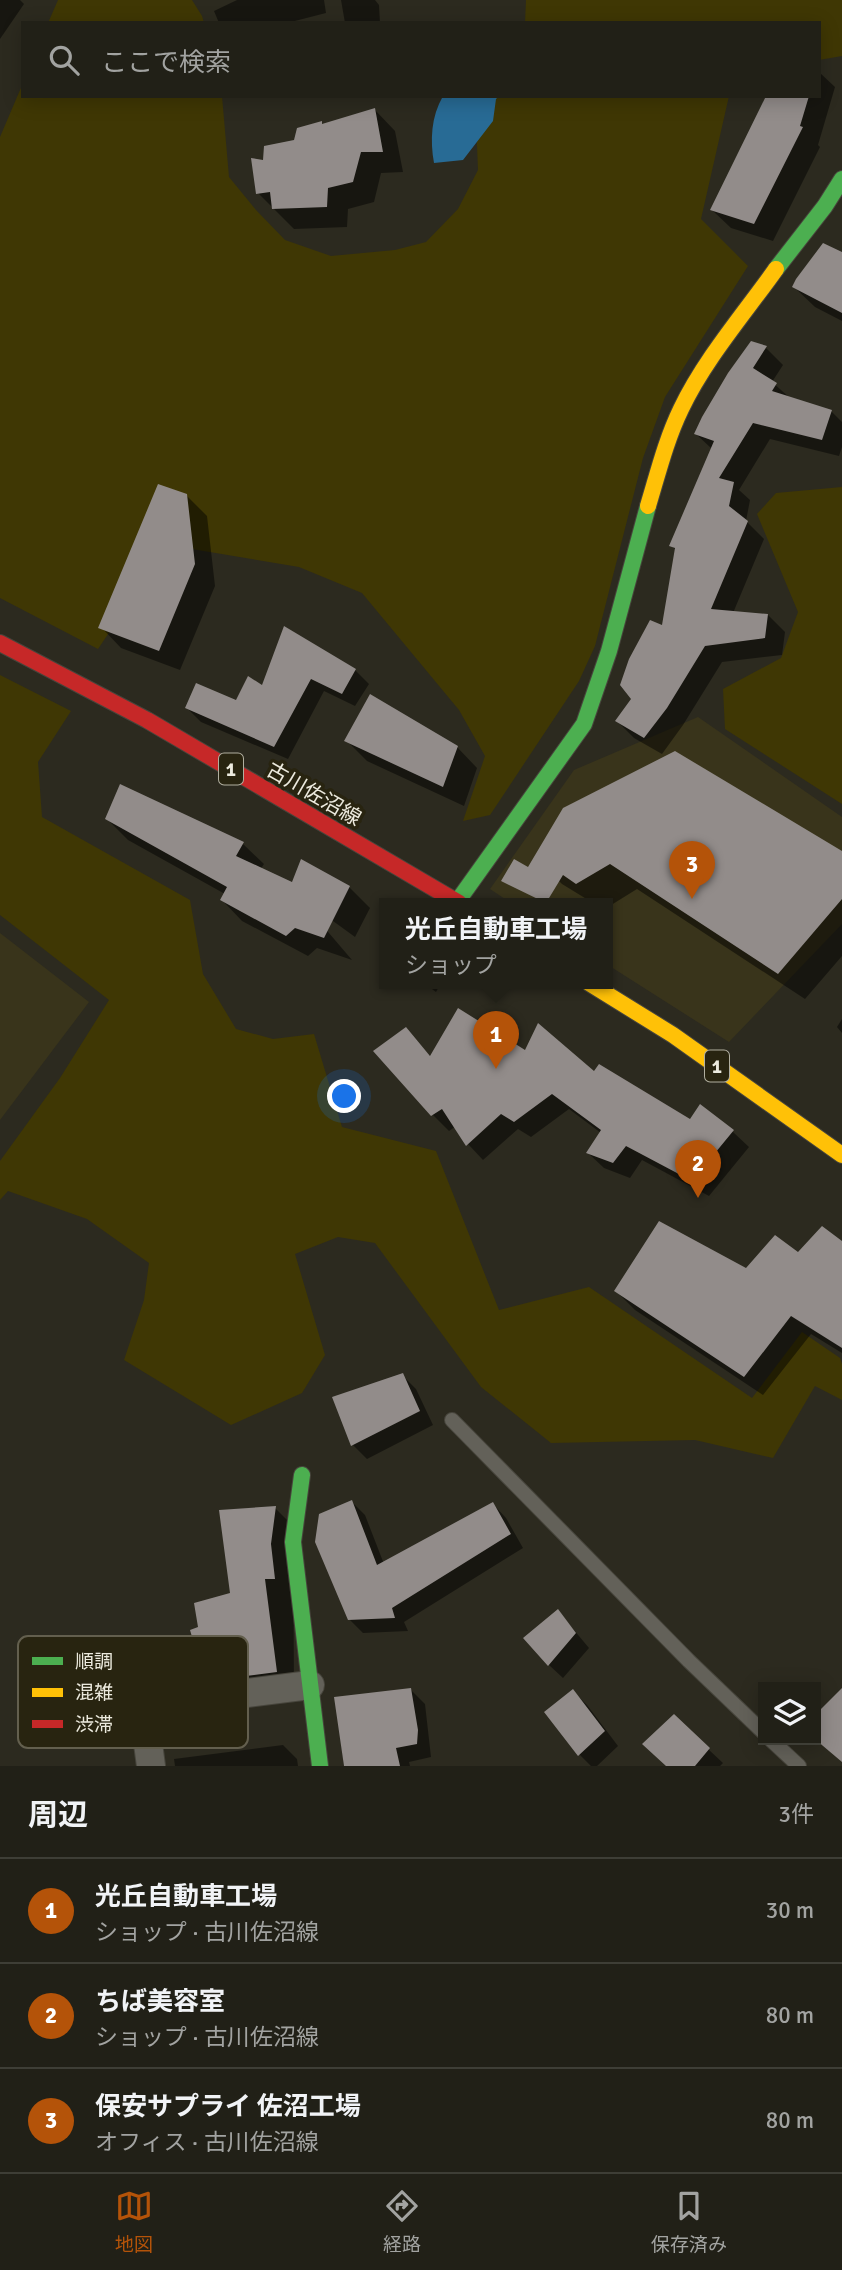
<!DOCTYPE html>
<html lang="ja">
<head>
<meta charset="utf-8">
<style>
  body { margin:0; font-family:Signika,"Noto Sans JP",sans-serif; background:#2d2d24; color:#f1f3f6 }
  .controls { position:absolute; right:21px; bottom:21px; display:grid; overflow:hidden; border-radius:0px; box-shadow:0 4px 18px #0003 }
  .controls button { width:63px; height:63px; display:grid; place-items:center; padding:0; border:0; border-bottom:2px solid #3e3e36; background:#212017; color:#f1f3f6; font:35px sans-serif }
  .you { position:absolute; left:345px; top:1097px; width:24px; height:24px; margin:-18px; border:5px solid #fff; border-radius:50%; background:#1a73e8; box-shadow:0 0 0 10px #1a73e833 }
  .badge { display:grid; place-items:center; width:46px; height:46px; border-radius:50%; background:#b45309; color:#fff; font-size:23px; font-weight:700 }
  .pin { position:absolute; translate:-50% -58px; filter:drop-shadow(0 2px 4px #0008) }
  .pin::after { content:''; position:absolute; top:37px; width:24px; height:21px; background:inherit; clip-path:polygon(0 0,100% 0,50% 100%) }
  .popup { position:absolute; left:379px; top:898px; width:234px; height:91px; box-sizing:border-box; display:grid; place-content:center; border-radius:0px; background:#212017; filter:drop-shadow(0 2px 5px #0005); font-size:23px; white-space:nowrap; color:#a2a3a1 }
  .popup b { font-size:26px; color:#f1f3f6 }
  .popup::after { content:''; position:absolute; left:50%; top:100%; margin-left:-14px; border:14px solid transparent; border-top-color:#212017 }
  .list { margin:0; padding:0; list-style:none }
  h2 { display:flex; justify-content:space-between; align-items:center; height:91px; margin:0; padding:0 28px; font-size:30px }
  h2 small { font-size:23px; font-weight:400; color:#a2a3a1 }
  .list li { display:grid; grid-template-columns:46px 1fr auto; gap:21px; align-items:center; box-sizing:border-box; height:105px; padding:0 28px; border-top:2px solid #3e3e36 }
  .list b { display:block; font-size:26px; white-space:nowrap }
  .list p { margin:0; font-size:23px; white-space:nowrap; color:#a2a3a1 }
  .list em { font-size:23px; font-style:normal; color:#a2a3a1 }
  .icon { flex:none; width:38px; height:38px; fill:none; stroke:currentColor; stroke-width:2; stroke-linecap:round; stroke-linejoin:round }
  .map { position:relative; flex:none; width:842px; height:1766px; overflow:hidden }
  .search { position:absolute; background:#212017; box-shadow:0 4px 18px #0003; left:21px; right:21px; top:21px; height:77px; display:flex; align-items:center; gap:18px; box-sizing:border-box; padding:0 24px; border-radius:0px; color:#a2a3a1; font-size:26px }
  .sheet { height:406px; background:#212017 }
  nav { display:flex; justify-content:space-around; align-items:center; box-sizing:border-box; height:98px; border-top:2px solid #3e3e36; background:#212017; font-size:19px; color:#a2a3a1 }
  nav a { display:grid; justify-items:center; gap:4px }
  nav .on { color:#b45309 }
  .map>svg:first-child { display:block }
  .built { fill:#39341b }
  .green { fill:#3f3704 }
  .water { fill:#286b95 }
  .shadow { fill:#0007 }
  .building { fill:#928c8a }
  .lines { fill:none; stroke-linecap:round; stroke-linejoin:round }
  .lane-casing { stroke:#47453c; stroke-width:16 }
  .street-casing { stroke:#47453c; stroke-width:30 }
  .fast-casing { stroke:#47453c; stroke-width:18 }
  .slow-casing { stroke:#47453c; stroke-width:18 }
  .jam-casing { stroke:#47453c; stroke-width:18 }
  .lane { stroke:#636159; stroke-width:14 }
  .street { stroke:#636159; stroke-width:28 }
  .fast { stroke:#4caf50; stroke-width:16 }
  .slow { stroke:#ffc107; stroke-width:16 }
  .jam { stroke:#c62828; stroke-width:16 }
  .labels { text-anchor:middle; stroke-width:7; stroke-linejoin:round; paint-order:stroke }
  .shield { fill:#282410; stroke:#b1afa0; stroke-width:2 }
  .shield-label { font-size:19px; font-weight:bold; fill:#eceade }
  .street-label { font-size:21px; fill:#eceade; stroke:#282410 }
  .key { fill:#282410; stroke:#635f4e; stroke-width:2 }
  .key-label { font-size:19px; fill:#eceade }
</style>
</head>
<body>
<div class="map">
<svg width="842" height="1766" viewBox="0 0 842 1766">
  <rect width="100%" height="100%" fill="#2c2a1f"/>
  <!-- built -->
  <path class="built" d="M698 717 842 817V924L729 1042 608 965V903H511L490 889 574 770Z
    M0 933 89 1002 0 1120Z"/>
  <!-- green -->
  <path class="green" d="M58 0H192L202 16 204 23H48Z
    M526 0H842V56L819 60V23H525Z
    M23 83V96H222L229 177 256 210 285 240 331 256 395 250 426 242 458 209 478 170 475 96H729L701 219 748 266 665 397 643 458 595 646 579 681 490 815 463 821 485 756 459 710 362 593 299 567 168 545 98 649 0 598V137Z
    M842 487V804L725 729 723 689 781 658 798 612 757 514 776 493Z
    M0 675 71 711 38 762 42 817 190 900 203 974 236 1029 273 1039 314 1034 342 1127 436 1151 499 1310 589 1287 752 1398 802 1332 840 1358 842 1364V1400L815 1386 773 1458 695 1440 551 1443 481 1387 375 1243 338 1237 295 1254 325 1355 302 1393 231 1425 124 1360 144 1300 149 1263 87 1219 8 1191 0 1200V1161L60 1078 109 1000 0 915Z"/>
  <!-- water -->
  <path class="water" d="M443 96H499L496 99 493 121 463 160 434 163C430 140 431 117 443 96Z"/>
  <!-- shadow -->
  <path class="shadow" d="M0 0H20L24 4 0 39Z
    M237 0H324L326 13 287 23H219L214 11Z
    M341 0H375L379 5 380 23H345Z
    M819 72 835 87 818 145 820 147 773 241 731 228 712 210 779 96H819Z
    M375 110 395 131 403 172 381 173 374 202 348 209 347 227 294 229 258 193 265 162 321 123 323 125Z
    M842 254V321L815 307 794 287Z
    M766 348 783 365 772 382 790 398 831 411 842 422V447L839 456 770 439 739 490 750 500 746 521 764 539 733 613 768 615 785 632 782 655 722 662 683 725 662 754 634 738 617 721 633 698 663 627 676 550 671 545 712 449 696 434Z
    M186 495 207 516 215 586 180 670 121 648 101 627Z
    M355 670 369 684 355 706 324 691 288 759 201 722 187 708 237 703 263 687Z
    M346 740 457 747 477 768 464 806 367 761Z
    M121 786 243 844 264 864 260 870 292 884 301 862 349 887 370 908 355 937 322 913 317 919 352 960 317 948 308 956 242 921 222 900 225 894 128 840 107 819Z
    M842 853V956L805 999 637 889 608 907V903H593L562 884 536 858Z
    M424 983H441L436 992Z
    M842 1019V1033L837 1027Z
    M406 1030 431 1057 526 1052 595 1073 690 1121 700 1106 733 1132 749 1147 709 1196 642 1160 630 1178 604 1168 588 1153 601 1133 569 1109 531 1137 518 1129 483 1160 468 1144 456 1126 449 1131 433 1115 376 1051Z
    M842 1243V1353L811 1334 763 1395 635 1310 616 1291 747 1271Z
    M402 1375 416 1389 433 1425 367 1459 353 1445 334 1398Z
    M352 1502 365 1515 384 1564 493 1504 506 1518 523 1548 404 1622 408 1631 363 1633 349 1619Z
    M275 1508 293 1526 294 1690 194 1703 176 1684 199 1655 200 1628 232 1595Z
    M558 1611 589 1648 563 1678 549 1665Z
    M411 1690 425 1704 431 1757 409 1762 410 1766H344L336 1699Z
    M573 1691 587 1705 618 1746 597 1766H591L580 1755 546 1713Z
    M283 1745 297 1759 298 1766H175L174 1759Z
    M708 1749 723 1763 720 1766H668Z"/>
  <!-- building -->
  <path class="building" d="M766 96H809L800 126 803 127 754 224 710 210Z
    M375 108 383 152H361L353 182 328 188 327 207 272 209 270 192 256 194 251 158 263 160 264 146 294 140 297 128 322 121V124Z
    M823 243 842 252V313L792 287 796 279Z
    M751 341 767 346 753 368 777 383 772 391 832 410 822 440 753 423 719 478 734 482 729 506 748 521 711 609 768 614 765 638 705 646 667 708 644 738 615 721 631 699 620 685 629 659 650 620 662 625 675 548 669 546 714 441 694 434 702 417 728 373Z
    M158 484 187 494 195 564 159 651 98 628Z
    M284 626 356 669 342 694 311 679 274 747 185 708 196 683 236 700 248 676 262 685Z
    M370 694 458 746 443 787 344 741Z
    M675 751 842 851V899L778 974 610 864 576 884 563 875 546 903 501 881 514 859 528 867 563 808Z
    M120 784 244 842 236 856 292 882 301 859 350 886 324 938 295 928 286 936 220 900 227 887 105 819Z
    M458 1008 525 1050 538 1023 594 1071 599 1064 690 1119 700 1104 734 1130 692 1181 626 1146 613 1163 586 1153 601 1130 552 1094 514 1122 501 1114 466 1146 442 1109 431 1116 373 1051 406 1027 430 1056Z
    M659 1221 746 1268 775 1235 798 1252 822 1226 842 1241V1348L791 1316 744 1377 614 1291Z
    M403 1373 420 1411 351 1446 332 1397Z
    M352 1500 377 1565 493 1502 511 1534 392 1608 395 1618 348 1620 315 1542 319 1514Z
    M276 1506 271 1544 275 1579H265L277 1672 174 1685 169 1661 197 1654 190 1630 198 1627 194 1603 230 1593 219 1510Z
    M558 1609 576 1633 548 1666 523 1638Z
    M411 1688 418 1730 417 1744 396 1748 400 1766H344L334 1697Z
    M842 1688V1762L816 1740V1714Z
    M573 1689 605 1731 578 1756 544 1712Z
    M674 1714 710 1748 695 1766H666L642 1744Z"/>
  <g class="lines">
    <!-- lane casing -->
    <g class="lane-casing">
      <path id="lane" d="M452 1420 689 1661 763 1732
        M771 1740 799 1766"/>
    </g>
    <!-- street casing -->
    <g class="street-casing">
      <path id="street" d="M151 1766 143 1706 310 1685"/>
    </g>
    <!-- fast casing -->
    <g class="fast-casing">
      <path id="fast" d="M776 269 825 206 842 179
        M457 902 584 724 609 651 648 506
        M302 1475 293 1542 320 1766"/>
    </g>
    <!-- slow casing -->
    <g class="slow-casing">
      <path id="slow" d="M648 506C658 473 666 440 681 409 705 359 744 314 776 269
        M589 983 673 1035 842 1155"/>
    </g>
    <!-- jam casing -->
    <g class="jam-casing">
      <path id="jam" d="M0 643 147 720 459 903"/>
    </g>
    <!-- lane -->
    <use href="#lane" class="lane"/>
    <!-- street -->
    <use href="#street" class="street"/>
    <!-- fast -->
    <use href="#fast" class="fast"/>
    <!-- slow -->
    <use href="#slow" class="slow"/>
    <!-- jam -->
    <use href="#jam" class="jam"/>
  </g>
  <g class="labels">
    <!-- shield labels -->
    <g class="shield">
      <rect x="219" y="753.5" width="24" height="31" rx="5"/>
      <rect x="705" y="1050.5" width="24" height="31" rx="5"/>
    </g>
    <g class="shield-label">
      <text x="231" y="776">1</text>
      <text x="717" y="1073">1</text>
    </g>
    <!-- street labels -->
    <g class="street-label">
      <text transform="translate(314 794) rotate(30)" y="7">古川佐沼線</text>
    </g>
  </g>
  <!-- legend -->
  <rect x="18" y="1636" width="230" height="112" rx="10" class="key"/>
  <rect x="32" y="1657" width="31" height="8" fill="#4caf50"/>
  <rect x="32" y="1688" width="31" height="9" fill="#ffc107"/>
  <rect x="32" y="1720" width="31" height="8" fill="#c62828"/>
  <g class="key-label">
    <text x="75" y="1668">順調</text>
    <text x="75" y="1699">混雑</text>
    <text x="75" y="1731">渋滞</text>
  </g>
</svg>
<div class="controls">
<button><svg class="icon" aria-label="layers" viewBox="0 0 24 24"><path d="M12 4l9 5-9 5-9-5zM3 14l9 5 9-5"/></svg></button>
</div>
<div class="you"></div>
<div class="pin badge" style="left:496px;top:1069px">1</div>
<div class="popup"><b>光丘自動車工場</b>ショップ</div>
<div class="pin badge" style="left:698px;top:1198px">2</div>
<div class="pin badge" style="left:692px;top:899px">3</div>
<div class="search"><svg class="icon" aria-label="search" viewBox="0 0 24 24"><circle cx="10" cy="10" r="6"/><path d="M15 15l6 6"/></svg>ここで検索</div>
</div>
<section class="sheet">
<h2>周辺<small>3件</small></h2>
<ul class="list">
<li><span class="badge">1</span><div><b>光丘自動車工場</b><p>ショップ · 古川佐沼線</p></div><em>30 m</em></li>
<li><span class="badge">2</span><div><b>ちば美容室</b><p>ショップ · 古川佐沼線</p></div><em>80 m</em></li>
<li><span class="badge">3</span><div><b>保安サプライ 佐沼工場</b><p>オフィス · 古川佐沼線</p></div><em>80 m</em></li>
</ul>
</section>
<nav>
<a class="on"><svg class="icon" aria-label="map" viewBox="0 0 24 24"><path d="M3 6l6-2 6 2 6-2v14l-6 2-6-2-6 2zM9 4v14M15 6v14"/></svg>地図</a>
<a><svg class="icon" aria-label="directions" viewBox="0 0 24 24"><path d="M12 3l9 9-9 9-9-9zM9 14v-3h6M13 9l2 2-2 2"/></svg>経路</a>
<a><svg class="icon" aria-label="saved" viewBox="0 0 24 24"><path d="M7 4h10v16l-5-4-5 4z"/></svg>保存済み</a>
</nav>
</body>
</html>
